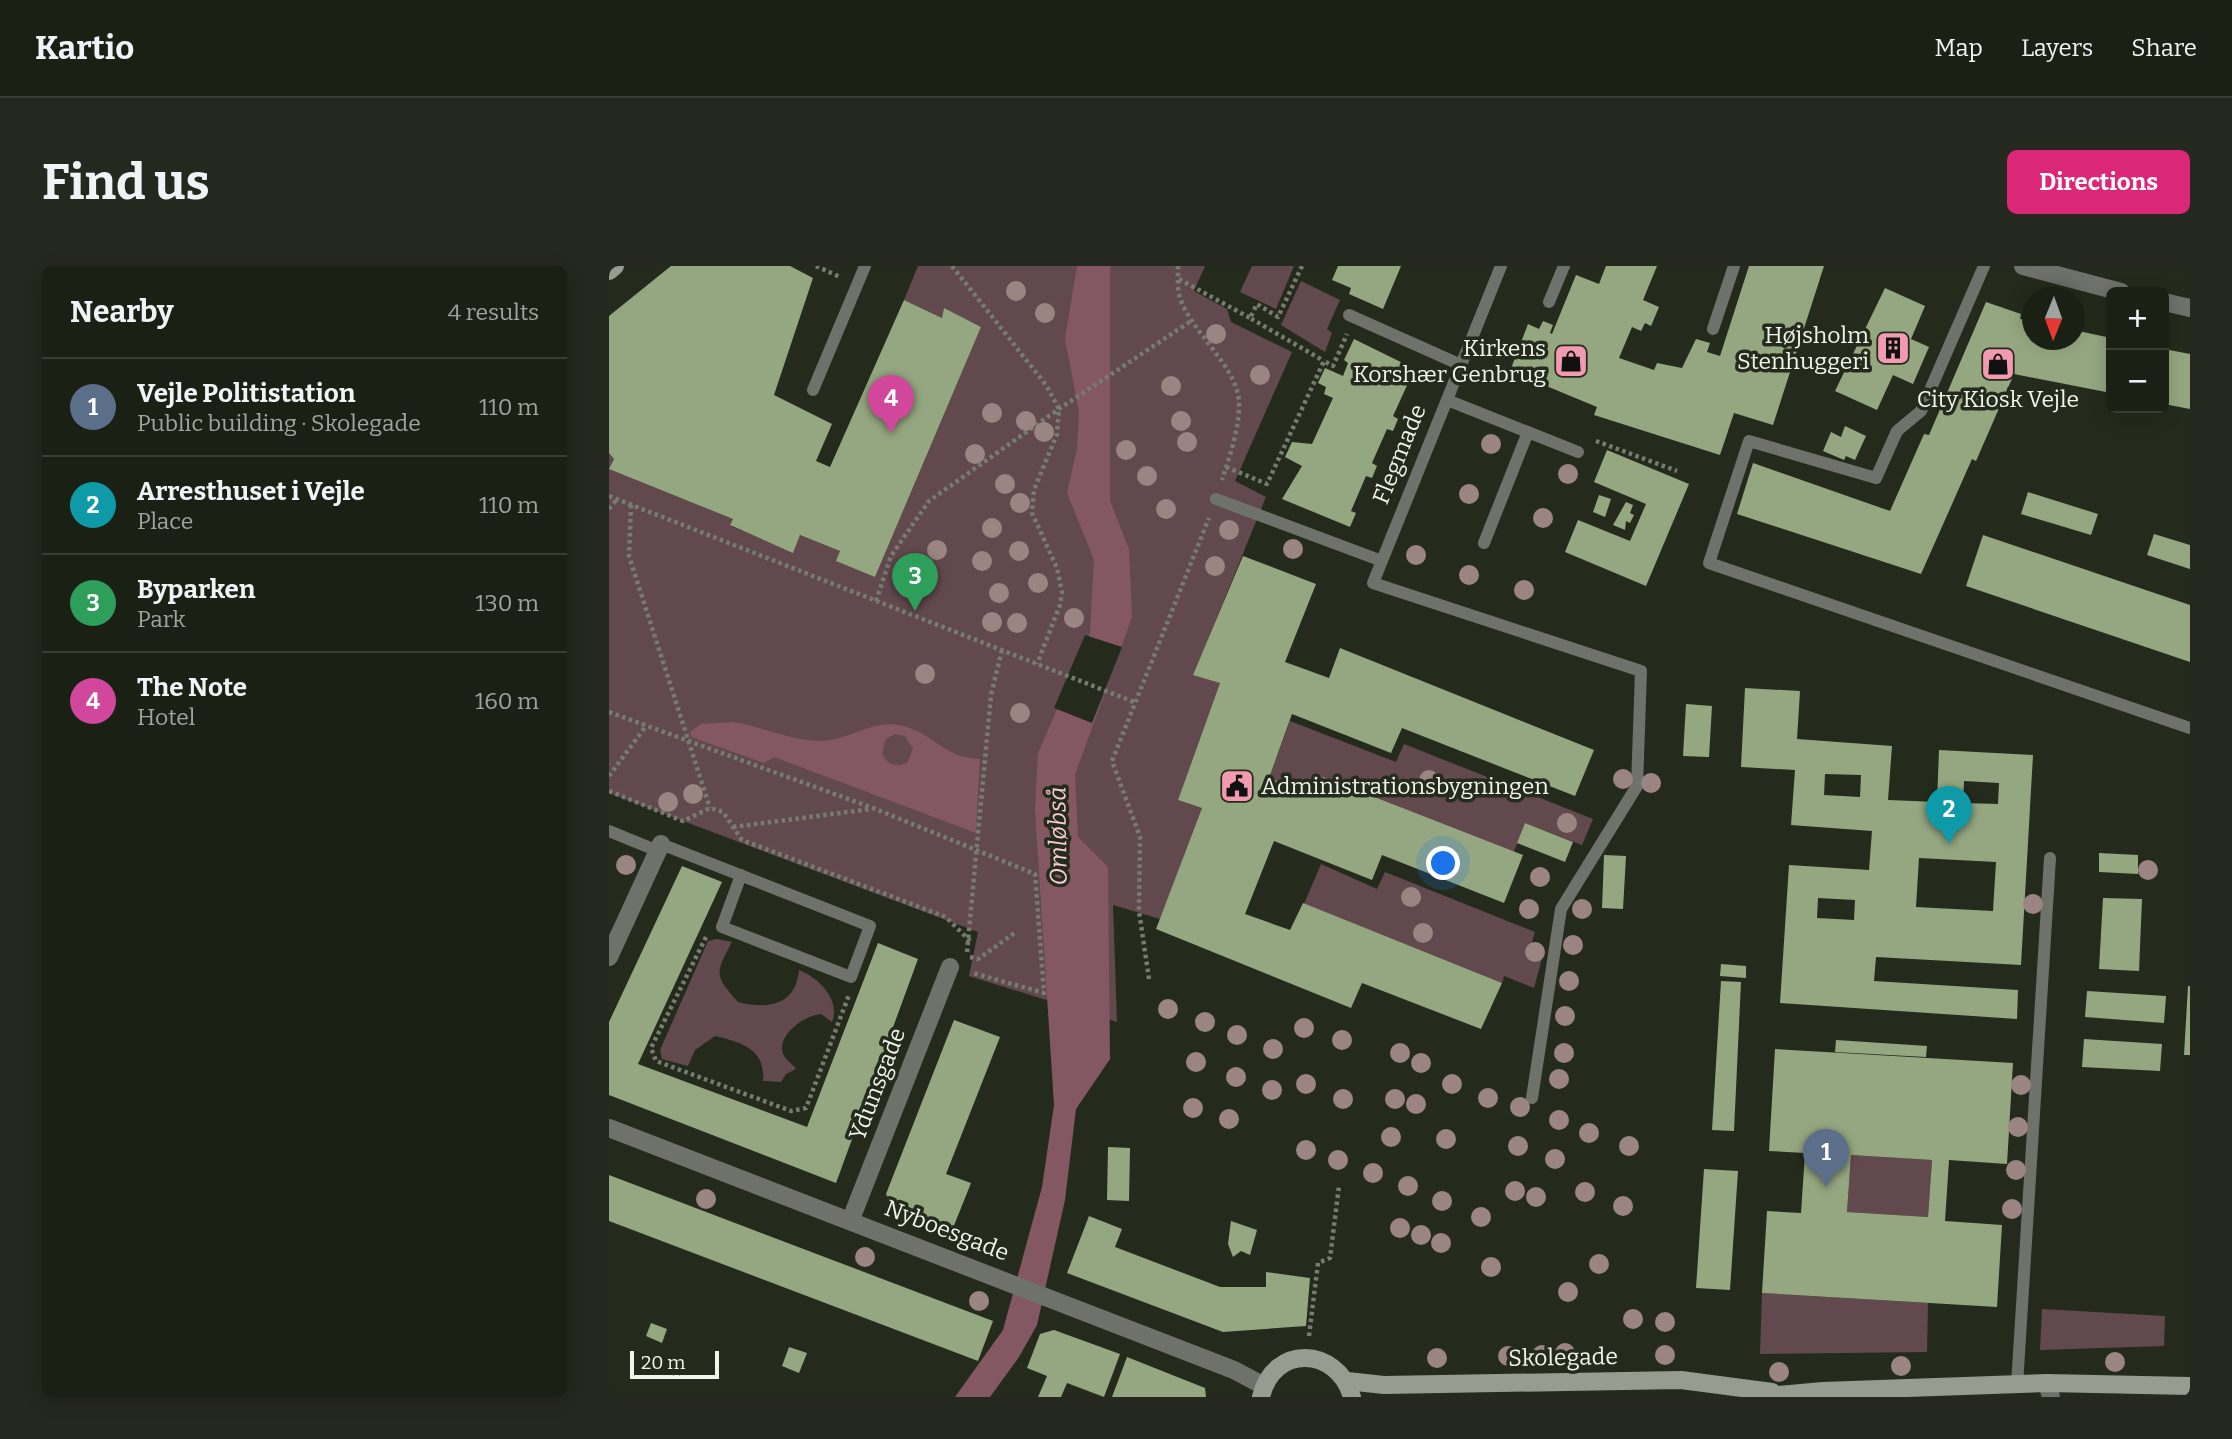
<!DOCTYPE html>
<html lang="en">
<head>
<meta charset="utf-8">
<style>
  body { margin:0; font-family:Bitter,serif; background:#24281e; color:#f1f3f6 }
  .controls { position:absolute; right:21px; top:21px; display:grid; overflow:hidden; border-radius:10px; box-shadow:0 4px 18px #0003 }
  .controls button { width:63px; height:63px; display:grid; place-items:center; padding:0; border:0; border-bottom:2px solid #393e34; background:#1b2015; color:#f1f3f6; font:35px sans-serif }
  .compass { position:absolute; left:1413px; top:21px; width:63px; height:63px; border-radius:50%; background:#1b2015; box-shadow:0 4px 18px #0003; rotate:181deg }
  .scale { position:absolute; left:21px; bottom:18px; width:89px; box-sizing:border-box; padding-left:7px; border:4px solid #f0f5eb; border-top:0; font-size:19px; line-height:24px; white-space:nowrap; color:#f0f5eb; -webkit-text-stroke:5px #242b1c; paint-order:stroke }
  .you { position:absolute; left:835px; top:598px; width:24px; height:24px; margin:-18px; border:5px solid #fff; border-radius:50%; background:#1a73e8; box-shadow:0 0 0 10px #1a73e833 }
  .badge { display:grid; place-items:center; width:46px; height:46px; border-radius:50%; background:#db2777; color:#fff; font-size:23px; font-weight:700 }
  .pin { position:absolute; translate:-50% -58px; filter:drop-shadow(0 2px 4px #0008) }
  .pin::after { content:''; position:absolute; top:37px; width:24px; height:21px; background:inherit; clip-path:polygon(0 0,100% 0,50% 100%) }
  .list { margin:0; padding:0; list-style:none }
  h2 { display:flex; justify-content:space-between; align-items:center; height:91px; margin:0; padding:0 28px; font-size:30px }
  h2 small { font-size:23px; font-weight:400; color:#a0a3a0 }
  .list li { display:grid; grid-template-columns:46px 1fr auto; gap:21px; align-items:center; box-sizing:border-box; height:98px; padding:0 28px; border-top:2px solid #393e34 }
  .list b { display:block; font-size:26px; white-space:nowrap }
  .list p { margin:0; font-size:23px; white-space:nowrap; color:#a0a3a0 }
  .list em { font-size:23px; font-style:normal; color:#a0a3a0 }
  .map { position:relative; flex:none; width:1581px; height:1131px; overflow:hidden; border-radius:10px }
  header { display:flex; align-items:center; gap:42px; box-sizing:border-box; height:98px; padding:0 35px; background:#1b2015; border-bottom:2px solid #393e34 }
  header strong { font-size:33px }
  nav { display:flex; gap:38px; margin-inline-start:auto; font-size:24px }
  .intro { display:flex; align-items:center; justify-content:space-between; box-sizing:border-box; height:168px; padding:0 42px }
  h1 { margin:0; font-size:49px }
  .button { padding:18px 32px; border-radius:10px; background:#db2777; color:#fff; font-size:24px; font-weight:700 }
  main { display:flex; gap:42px; padding:0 42px }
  aside { flex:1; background:#1b2015; border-radius:10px; box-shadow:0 4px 18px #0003 }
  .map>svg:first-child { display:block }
  .green { fill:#62494e }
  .water { fill:#835862; fill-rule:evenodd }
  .pier { fill:#242b1c }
  .building { fill:#95a781; fill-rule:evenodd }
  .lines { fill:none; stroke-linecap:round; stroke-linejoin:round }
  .path { stroke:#767c6f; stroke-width:4.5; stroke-dasharray:3.5 3.5; stroke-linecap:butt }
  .lane { stroke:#6e726b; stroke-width:12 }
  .street { stroke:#6e726b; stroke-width:18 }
  .secondary { stroke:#969c90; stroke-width:18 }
  .tree { fill:#9b8583 }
  .labels { text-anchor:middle; stroke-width:7; stroke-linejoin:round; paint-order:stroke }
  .poi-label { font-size:23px; fill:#f0f5eb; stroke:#242b1c; text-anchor:end }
  .street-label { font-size:23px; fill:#f0f5eb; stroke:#242b1c }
  .water-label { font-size:24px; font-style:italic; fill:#f8cbd5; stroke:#242b1c }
</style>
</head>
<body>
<header>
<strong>Kartio</strong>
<nav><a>Map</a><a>Layers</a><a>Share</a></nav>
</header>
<div class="intro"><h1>Find us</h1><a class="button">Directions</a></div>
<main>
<aside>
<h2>Nearby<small>4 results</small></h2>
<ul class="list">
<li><span class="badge" style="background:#5c6f8a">1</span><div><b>Vejle Politistation</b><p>Public building · Skolegade</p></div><em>110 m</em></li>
<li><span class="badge" style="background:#0f9aa8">2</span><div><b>Arresthuset i Vejle</b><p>Place</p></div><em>110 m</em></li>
<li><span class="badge" style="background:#2e9e5b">3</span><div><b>Byparken</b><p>Park</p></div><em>130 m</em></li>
<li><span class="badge" style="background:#d1479c">4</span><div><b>The Note</b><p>Hotel</p></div><em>160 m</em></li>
</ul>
</aside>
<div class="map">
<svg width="1581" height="1131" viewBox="0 0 1581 1131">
  <rect width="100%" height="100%" fill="#242b1c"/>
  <!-- green -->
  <path class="green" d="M309 0H596L585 25 618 43 622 56 683 86 626 215 657 231 585 408 611 417 569 534 593 542 551 653 504 639 508 756 360 710 369 666 0 527V187L5 193 1 203 124 253 122 260 184 286 191 269 231 285 266 311 372 61 335 43 333 52 295 34Z
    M643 0H685L667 43 631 26Z
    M692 15 731 34 718 63 723 67 716 86 672 59Z
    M681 455 787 496 795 478 984 553 973 579 916 557 905 586 706 529 660 512Z
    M712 598 768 623 776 606 926 666 922 679 935 685 925 722 895 710 893 717 695 638Z
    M108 673 123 676C106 708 105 709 129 736 159 744 187 739 190 704 210 712 232 734 223 756L212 748C196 749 165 770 175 790 178 794 184 799 187 803L177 808 172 816 154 815C157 783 132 776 106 770L86 784 79 800 53 793 51 784 99 675Z
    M1242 889 1323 894 1319 951 1238 946Z
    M1153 1027 1319 1037 1318 1086 1151 1088Z
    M1433 1043 1556 1050 1555 1080 1431 1084Z"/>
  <!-- water -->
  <path class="water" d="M468 0H501V235L520 283 523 351 466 509 469 571 499 601 501 793 467 843 456 934 428 1059 410 1091 381 1131H346L394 1064 433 921 445 839 426 544 429 487 481 367 485 294 458 227 468 183 470 146 456 73Z
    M123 456C153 460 181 475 211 475 240 475 265 452 294 460 324 467 335 492 371 493L367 567 165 491 155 497 82 471 81 466 92 458ZM286 468 296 470 304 483 298 497C287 501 278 499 273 487L277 473Z"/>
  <!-- pier -->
  <path class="pier" d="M476 369 513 381 483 457 445 442Z"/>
  <!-- building -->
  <path class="building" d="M62 0H181L204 12 165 129 223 158 207 195 221 201 295 34 333 52 335 42 372 61 266 311 227 295 231 285 191 269 184 287 121 259 124 253 0 203 5 193 0 187V50Z
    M729 0H792L774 43 740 28 742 22 723 14Z
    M997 0H1048L1034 34 1050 41 1042 60 1036 57 1032 65 1023 61 1010 92 1045 104 1048 97 1073 102 1087 73 1101 77 1098 86 1111 90 1140 0H1215L1164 159 1125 147 1111 189 985 149 988 141 901 105 919 58 930 63 934 55 944 59 941 67 943 68 967 9 990 18Z
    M1276 22 1316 40 1302 73 1320 81 1304 118 1284 109 1268 144 1226 125Z
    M1377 36 1412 48 1411 53 1423 55V74H1465V64L1502 72V127L1405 108 1367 195 1363 193 1312 308 1128 248 1144 197 1281 245 1315 168 1320 169Z
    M745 73 810 105 805 117 800 115 784 150 789 153 784 165 778 163 763 197 768 200 763 212 757 210 742 245 747 247 741 261 673 233 693 200 676 191 683 176 703 178 724 132 715 128 717 121 709 117 716 102 734 110 739 97 735 94Z
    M1555 83 1581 88V143L1555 138Z
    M1236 160 1257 170 1246 194 1237 190 1235 194 1214 185 1222 166 1232 171Z
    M998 184 1080 218 1037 320 956 286 969 254 1021 275 1037 238 985 216Z
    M1419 226 1489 248 1482 269 1412 248Z
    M990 229 1002 233 996 251 984 246Z
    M1017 236 1024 239 1021 247 1025 249 1021 257 1017 255 1016 264 1004 259Z
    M1545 268 1581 279V303L1538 289Z
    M1374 269 1581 339V396L1357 320Z
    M634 290 707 318 676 396 720 412 731 382 985 484 966 530 793 462 782 487 683 448 660 512 706 529 714 511 914 589 895 637 773 589 763 614 665 575 636 648 681 664 694 637 893 717 872 763 753 717 742 742 547 663 593 542 569 534 611 417 584 409Z
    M1136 422 1191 425 1188 473 1283 480 1279 534 1328 536 1330 484 1424 489 1412 699 1267 691 1265 715 1409 724 1408 753 1171 737 1180 599 1260 604 1263 565 1182 559 1186 504 1132 501ZM1216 508 1252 509 1251 531 1215 529ZM1355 515 1390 517 1389 538 1354 537ZM1310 592 1387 596 1384 645 1307 641ZM1209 632 1246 634 1245 654 1208 652Z
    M1077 438 1103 440 1100 491 1074 490Z
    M916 557 964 576 956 596 908 577Z
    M1490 587 1529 589V608L1490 606Z
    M995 589 1017 590 1014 643 993 642Z
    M73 600 113 616 29 798 198 861 269 677 309 693 227 917 0 829V756Z
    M1494 632 1533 633 1530 705 1490 703Z
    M1112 698 1137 700V712L1111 710Z
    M1112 715 1132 716 1125 865 1103 864Z
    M1579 720H1581V789H1575Z
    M1478 725 1557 730 1555 757 1476 751Z
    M345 754 391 771 337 908 362 917 344 962 283 939 277 928Z
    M1475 773 1553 778 1551 805 1473 801Z
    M1227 774 1318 780 1317 791 1226 786Z
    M1166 783 1404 797 1398 898 1340 894 1336 955 1393 959 1388 1041 1153 1027 1158 945 1192 947 1196 887 1160 885ZM1242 889 1323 894 1319 951 1238 946Z
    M499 881 521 882 520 935 498 934Z
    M1095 903 1129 905 1121 1024 1087 1022Z
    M0 909 384 1055 369 1095 0 955Z
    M480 950 513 963 506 981 611 1021H657V1006L701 1012 697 1060 614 1066 458 1007Z
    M622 955 648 964 641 989 632 985 624 991 619 978Z
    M42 1057 58 1063 53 1077 37 1070Z
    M445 1064 511 1088 495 1131 458 1117 452 1131H429L438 1110 418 1102 431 1068Z
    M180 1081 198 1087 190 1107 173 1100Z
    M518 1091 596 1122 597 1131H503Z"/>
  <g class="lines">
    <!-- path -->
    <path class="path" d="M207 0 231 11
      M343 0 437 119 450 143 448 168 425 224 423 247 448 302 453 326 451 339 428 398
      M569 0C569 10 568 23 571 32 583 67 627 99 630 135 631 161 621 189 613 214
      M693 0 669 51 648 38 641 52 715 95
      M570 13 641 52
      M987 175 1068 205
      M617 201 658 218 715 95 724 100 738 68
      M0 230 525 436
      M22 239 20 290 101 542
      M0 243 8 233
      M267 335 282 290 320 235 450 143 582 55
      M0 446 264 542 426 608 435 727 364 707
      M0 510 37 460
      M0 525 74 555 101 542 114 546 133 574 337 651 361 675
      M124 561 262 543
      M97 671 42 782 47 795 182 845 197 842 240 729
      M358 686 382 429 393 384
      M361 691 369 693 407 666
      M540 713 530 645 531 571 503 495 600 252
      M700 1070 709 997 721 992 730 920"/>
    <!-- lane -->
    <path class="lane" d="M892 0 764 317 1032 405 1028 520 952 643 923 832
      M1375 0 1312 145 1288 165 1267 212 1140 175 1100 297 1581 462
      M940 36 955 0
      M740 49 852 99
      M1104 63 1125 0
      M204 124 256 0
      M838 134 969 186
      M607 233 773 295
      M875 277 919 166
      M0 565 49 585
      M52 578 261 660 242 711 113 661 132 609
      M1408 1119 1441 592"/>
    <!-- street -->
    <path class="street" d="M1414 0 1512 26
      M1555 36 1581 42
      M0 691 52 578
      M0 862 625 1104 655 1120
      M242 953 341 701
      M1438 1117 1442 1131"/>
    <!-- secondary -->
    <path class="secondary" d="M0 5 6 0
      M738 1115 775 1119 1072 1114 1163 1126
      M652 1131C664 1078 728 1080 743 1131
      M1148 1131 1214 1125 1438 1117 1581 1120"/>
  </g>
  <!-- trees -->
  <g class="tree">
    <circle cx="407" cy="25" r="10"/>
    <circle cx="436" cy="47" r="10"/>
    <circle cx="607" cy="68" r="10"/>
    <circle cx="651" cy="109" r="10"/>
    <circle cx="562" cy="120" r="10"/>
    <circle cx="383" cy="147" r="10"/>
    <circle cx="417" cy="155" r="10"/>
    <circle cx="572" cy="155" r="10"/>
    <circle cx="435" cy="166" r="10"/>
    <circle cx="578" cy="176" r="10"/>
    <circle cx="882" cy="178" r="10"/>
    <circle cx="517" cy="184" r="10"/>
    <circle cx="366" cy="188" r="10"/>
    <circle cx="959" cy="208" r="10"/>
    <circle cx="538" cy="210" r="10"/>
    <circle cx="396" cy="218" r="10"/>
    <circle cx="860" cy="228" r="10"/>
    <circle cx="411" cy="237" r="10"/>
    <circle cx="557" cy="243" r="10"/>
    <circle cx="934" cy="252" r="10"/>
    <circle cx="383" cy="262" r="10"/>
    <circle cx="620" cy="264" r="10"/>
    <circle cx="684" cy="283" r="10"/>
    <circle cx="328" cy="284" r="10"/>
    <circle cx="410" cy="285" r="10"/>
    <circle cx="807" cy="289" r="10"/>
    <circle cx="373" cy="295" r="10"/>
    <circle cx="606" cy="300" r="10"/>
    <circle cx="860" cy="309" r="10"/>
    <circle cx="429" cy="317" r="10"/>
    <circle cx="299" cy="322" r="10"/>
    <circle cx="915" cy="324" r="10"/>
    <circle cx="390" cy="327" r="10"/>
    <circle cx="465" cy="352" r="10"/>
    <circle cx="383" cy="356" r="10"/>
    <circle cx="408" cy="357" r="10"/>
    <circle cx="316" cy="408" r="10"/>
    <circle cx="411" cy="447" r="10"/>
    <circle cx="1014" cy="513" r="10"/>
    <circle cx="820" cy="514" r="10"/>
    <circle cx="1042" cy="517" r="10"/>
    <circle cx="84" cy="528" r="10"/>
    <circle cx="59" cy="536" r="10"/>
    <circle cx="958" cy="557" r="10"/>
    <circle cx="17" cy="599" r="10"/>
    <circle cx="1539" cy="604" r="10"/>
    <circle cx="931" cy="611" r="10"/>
    <circle cx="802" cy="631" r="10"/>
    <circle cx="1424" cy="638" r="10"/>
    <circle cx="920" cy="643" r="10"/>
    <circle cx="973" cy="643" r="10"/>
    <circle cx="814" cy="667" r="10"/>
    <circle cx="964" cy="679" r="10"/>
    <circle cx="926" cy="686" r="10"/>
    <circle cx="960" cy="715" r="10"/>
    <circle cx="559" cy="743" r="10"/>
    <circle cx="956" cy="750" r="10"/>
    <circle cx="596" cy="756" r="10"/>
    <circle cx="695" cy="762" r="10"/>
    <circle cx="628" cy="769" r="10"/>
    <circle cx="733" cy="774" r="10"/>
    <circle cx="664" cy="783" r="10"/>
    <circle cx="791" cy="787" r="10"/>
    <circle cx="955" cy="787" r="10"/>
    <circle cx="587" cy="796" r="10"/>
    <circle cx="812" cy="797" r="10"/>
    <circle cx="627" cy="811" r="10"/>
    <circle cx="950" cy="813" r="10"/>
    <circle cx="697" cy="818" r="10"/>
    <circle cx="843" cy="818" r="10"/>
    <circle cx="1412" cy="819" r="10"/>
    <circle cx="663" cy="824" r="10"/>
    <circle cx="879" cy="832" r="10"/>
    <circle cx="734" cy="833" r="10"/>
    <circle cx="786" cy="833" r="10"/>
    <circle cx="807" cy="838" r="10"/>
    <circle cx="911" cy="841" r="10"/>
    <circle cx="584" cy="842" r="10"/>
    <circle cx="620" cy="853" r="10"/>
    <circle cx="950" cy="854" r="10"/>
    <circle cx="1409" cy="861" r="10"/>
    <circle cx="980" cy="867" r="10"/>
    <circle cx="782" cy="871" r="10"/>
    <circle cx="837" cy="873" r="10"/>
    <circle cx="909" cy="880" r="10"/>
    <circle cx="1020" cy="880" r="10"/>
    <circle cx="697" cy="884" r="10"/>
    <circle cx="946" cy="893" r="10"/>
    <circle cx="729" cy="894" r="10"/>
    <circle cx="1407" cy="904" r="10"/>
    <circle cx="764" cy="907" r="10"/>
    <circle cx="799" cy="920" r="10"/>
    <circle cx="906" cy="925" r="10"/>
    <circle cx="976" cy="926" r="10"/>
    <circle cx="927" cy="931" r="10"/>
    <circle cx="97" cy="933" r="10"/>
    <circle cx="833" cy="935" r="10"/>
    <circle cx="1014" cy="940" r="10"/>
    <circle cx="1403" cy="943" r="10"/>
    <circle cx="872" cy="951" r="10"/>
    <circle cx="791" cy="962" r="10"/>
    <circle cx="812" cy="969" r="10"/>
    <circle cx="832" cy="977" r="10"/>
    <circle cx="256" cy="991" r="10"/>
    <circle cx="990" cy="998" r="10"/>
    <circle cx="882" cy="1001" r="10"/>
    <circle cx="959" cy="1026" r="10"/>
    <circle cx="370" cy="1035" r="10"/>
    <circle cx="1024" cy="1053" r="10"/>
    <circle cx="1056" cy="1056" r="10"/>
    <circle cx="956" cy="1087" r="10"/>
    <circle cx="933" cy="1089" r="10"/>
    <circle cx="1056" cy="1089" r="10"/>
    <circle cx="899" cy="1090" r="10"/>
    <circle cx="828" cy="1092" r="10"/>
    <circle cx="1506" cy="1096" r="10"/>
    <circle cx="1292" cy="1100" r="10"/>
    <circle cx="1170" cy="1106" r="10"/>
  </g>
  <!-- icons -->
  <defs>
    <g id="building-square" transform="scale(1.75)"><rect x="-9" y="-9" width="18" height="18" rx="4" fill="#f29aaf" stroke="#242b1c"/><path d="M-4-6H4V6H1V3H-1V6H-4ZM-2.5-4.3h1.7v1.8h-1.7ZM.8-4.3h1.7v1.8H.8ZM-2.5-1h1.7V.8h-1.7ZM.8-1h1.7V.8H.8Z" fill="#111"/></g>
    <g id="shop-square" transform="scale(1.75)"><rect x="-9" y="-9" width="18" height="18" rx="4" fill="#f29aaf" stroke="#242b1c"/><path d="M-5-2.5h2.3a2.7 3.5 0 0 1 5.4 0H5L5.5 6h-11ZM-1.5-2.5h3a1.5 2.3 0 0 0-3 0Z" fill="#111"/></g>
    <g id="civic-square" transform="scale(1.75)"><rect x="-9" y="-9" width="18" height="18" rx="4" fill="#f29aaf" stroke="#242b1c"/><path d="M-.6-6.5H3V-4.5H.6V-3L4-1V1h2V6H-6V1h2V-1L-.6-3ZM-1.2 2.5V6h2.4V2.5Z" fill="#111"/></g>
  </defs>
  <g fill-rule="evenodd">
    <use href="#building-square" x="1284" y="82"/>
    <use href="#shop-square" x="962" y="95"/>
    <use href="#shop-square" x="1389" y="98"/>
    <use href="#civic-square" x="628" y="520"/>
  </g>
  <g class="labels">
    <!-- poi labels -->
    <g class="poi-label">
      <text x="1260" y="77">Højsholm<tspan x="1260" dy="26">Stenhuggeri</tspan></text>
      <text x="937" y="90">Kirkens<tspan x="937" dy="26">Korshær Genbrug</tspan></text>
      <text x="1389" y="141" text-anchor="middle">City Kiosk Vejle</text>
      <text x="652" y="528" text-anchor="start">Administrationsbygningen</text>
    </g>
    <!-- street labels -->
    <g class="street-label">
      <text transform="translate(790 188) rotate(-68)" y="8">Flegmade</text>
      <text transform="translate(268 818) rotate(-69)" y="8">Ydunsgade</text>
      <text transform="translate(338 964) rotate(21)" y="8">Nyboesgade</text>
      <text transform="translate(954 1091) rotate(-1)" y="8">Skolegade</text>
    </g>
    <!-- water labels -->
    <g class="water-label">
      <text transform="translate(449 570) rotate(-91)" y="8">Omløbså</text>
    </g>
  </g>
</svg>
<div class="controls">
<button>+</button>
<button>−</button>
</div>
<svg class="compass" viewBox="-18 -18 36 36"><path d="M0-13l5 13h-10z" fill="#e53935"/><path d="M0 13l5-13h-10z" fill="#a0a3a0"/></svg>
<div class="scale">20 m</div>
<div class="you"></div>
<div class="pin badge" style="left:1217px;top:921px;background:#5c6f8a">1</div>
<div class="pin badge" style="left:1340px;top:578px;background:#0f9aa8">2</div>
<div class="pin badge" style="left:306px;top:345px;background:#2e9e5b">3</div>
<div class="pin badge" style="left:282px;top:167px;background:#d1479c">4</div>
</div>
</main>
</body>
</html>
